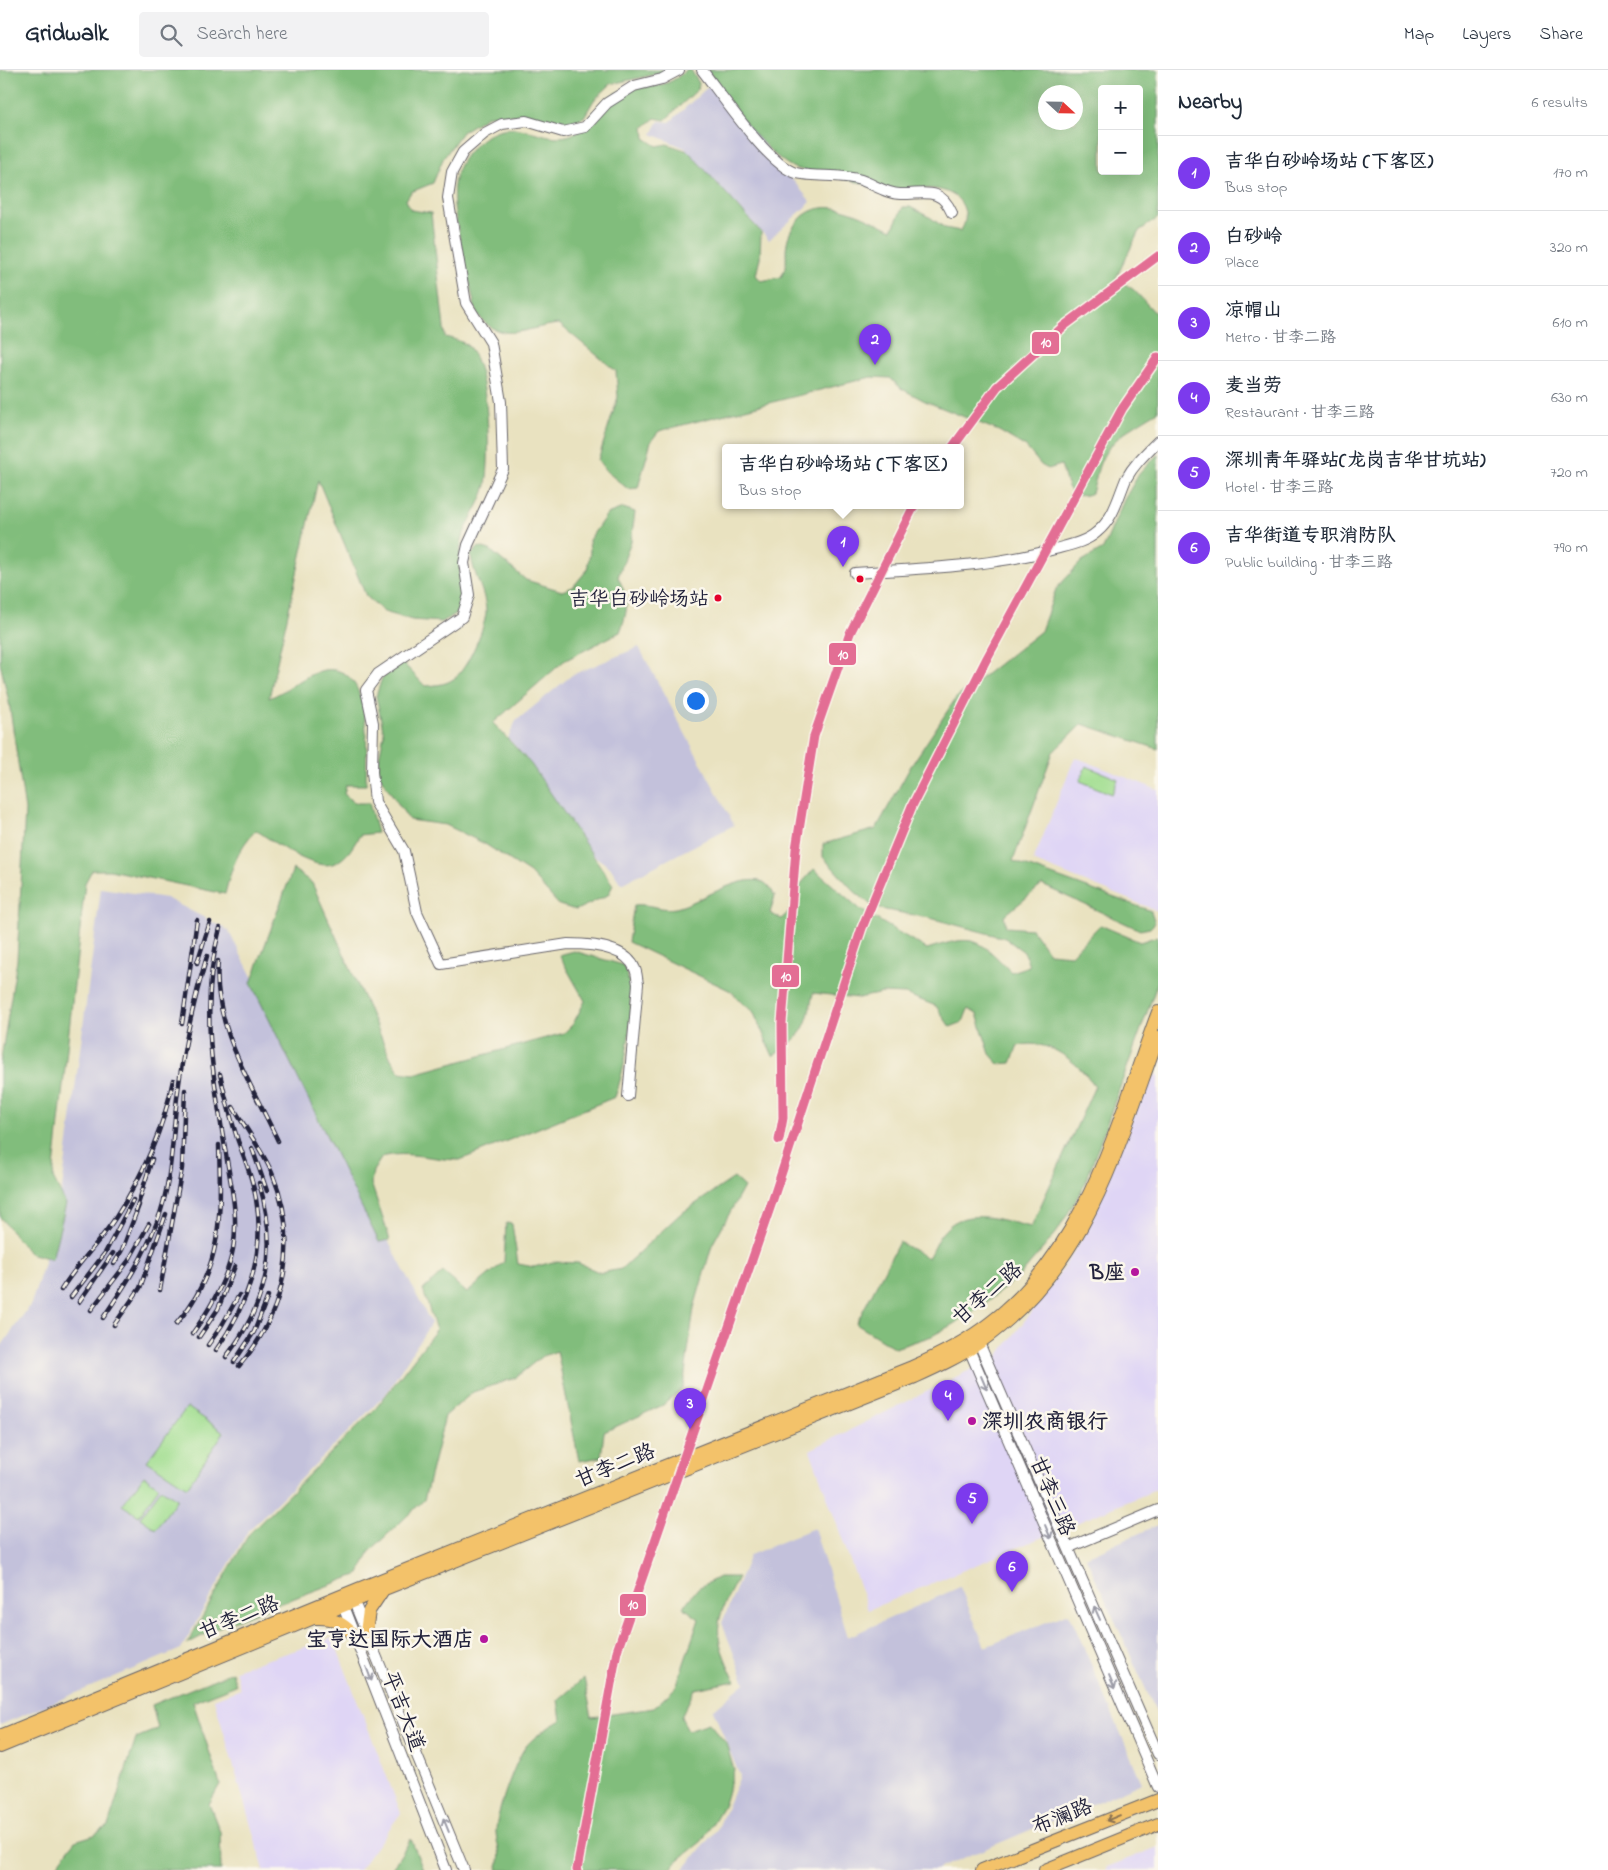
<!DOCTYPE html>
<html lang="en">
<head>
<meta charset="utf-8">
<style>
  body { margin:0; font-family:"Indie Flower","LXGW WenKai TC",sans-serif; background:#f2f2f3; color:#1f2937 }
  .controls { position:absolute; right:15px; top:15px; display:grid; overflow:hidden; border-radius:5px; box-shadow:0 5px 20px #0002 }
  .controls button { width:45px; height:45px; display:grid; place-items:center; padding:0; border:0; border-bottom:1px solid #e0e1e3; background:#fff; color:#1f2937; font:25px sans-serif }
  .compass { position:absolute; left:1038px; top:15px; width:45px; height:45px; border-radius:50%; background:#fff; box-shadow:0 5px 20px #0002; rotate:112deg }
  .you { position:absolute; left:695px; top:630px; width:18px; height:18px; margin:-12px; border:4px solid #fff; border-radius:50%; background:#1a73e8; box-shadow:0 0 0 8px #1a73e833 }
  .badge { display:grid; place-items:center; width:32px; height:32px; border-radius:50%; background:#7c3aed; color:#fff; font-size:16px; font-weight:700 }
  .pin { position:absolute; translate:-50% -41px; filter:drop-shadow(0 1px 2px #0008) }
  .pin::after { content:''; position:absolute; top:26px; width:18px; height:15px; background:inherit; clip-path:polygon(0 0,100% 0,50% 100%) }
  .popup { position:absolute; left:722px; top:374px; width:242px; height:65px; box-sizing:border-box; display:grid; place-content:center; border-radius:5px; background:#fff; filter:drop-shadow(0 1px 4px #0005); font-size:16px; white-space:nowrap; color:#747a83 }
  .popup b { font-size:19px; color:#1f2937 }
  .popup::after { content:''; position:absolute; left:50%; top:100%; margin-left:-10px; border:10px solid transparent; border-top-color:#fff }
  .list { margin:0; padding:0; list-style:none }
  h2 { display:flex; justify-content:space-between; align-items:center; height:65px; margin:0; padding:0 20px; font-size:21px }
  h2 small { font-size:16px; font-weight:400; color:#747a83 }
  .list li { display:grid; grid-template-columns:32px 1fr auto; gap:15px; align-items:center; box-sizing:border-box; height:75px; padding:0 20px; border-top:1px solid #e0e1e3 }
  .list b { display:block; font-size:19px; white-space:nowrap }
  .list p { margin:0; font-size:16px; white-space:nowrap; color:#747a83 }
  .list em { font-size:16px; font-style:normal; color:#747a83 }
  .icon { flex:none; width:28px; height:28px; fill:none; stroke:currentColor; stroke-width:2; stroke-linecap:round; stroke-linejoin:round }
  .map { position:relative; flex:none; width:1158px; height:1800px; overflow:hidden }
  header { display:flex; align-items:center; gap:30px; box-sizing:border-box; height:70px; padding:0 25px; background:#fff; border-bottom:1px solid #e0e1e3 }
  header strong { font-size:24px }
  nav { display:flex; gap:28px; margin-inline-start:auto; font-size:18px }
  .search { width:350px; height:45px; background:#f2f2f3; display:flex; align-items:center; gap:12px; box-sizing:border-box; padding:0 18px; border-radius:5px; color:#747a83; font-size:19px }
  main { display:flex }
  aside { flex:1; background:#fff }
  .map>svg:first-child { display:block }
  .built { fill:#dfd5f5 }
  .industrial { fill:#c3c1db }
  .green { fill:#a2de91; stroke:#628066 }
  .forest { fill:#81bd7b; stroke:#52705b; fill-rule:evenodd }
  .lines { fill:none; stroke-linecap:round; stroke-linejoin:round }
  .minor-casing { stroke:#68656a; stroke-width:12 }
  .major-casing { stroke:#68656a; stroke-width:14 }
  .minor { stroke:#fff; stroke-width:10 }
  .major { stroke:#f3c26a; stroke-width:12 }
  .rail-casing { stroke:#22223b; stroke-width:4.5 }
  .rail { stroke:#fbf7ec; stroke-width:2.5; stroke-dasharray:8; stroke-linecap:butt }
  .metro-1-casing { stroke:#fbf7ec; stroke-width:12 }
  .metro-1 { stroke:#e36e94; stroke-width:9 }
  .oneway { stroke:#9c9ca7 }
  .oneway2 { stroke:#8a7252 }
  .bus-dot { fill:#e4002b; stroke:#fbf7ec; stroke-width:2 }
  .poi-dot { fill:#b5179e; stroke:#fbf7ec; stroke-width:2 }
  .labels { text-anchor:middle; stroke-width:5; stroke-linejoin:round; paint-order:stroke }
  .bus-label { font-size:20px; fill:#22223b; stroke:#fbf7ec; text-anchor:end }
  .poi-label { font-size:21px; font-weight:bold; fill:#22223b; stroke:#fbf7ec; text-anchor:end }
  .street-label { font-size:21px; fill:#22223b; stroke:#fbf7ec }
  .line-badge { stroke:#fbf7ec; stroke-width:2 }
  .badge-label { font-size:14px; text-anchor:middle; font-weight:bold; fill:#fff }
</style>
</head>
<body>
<header>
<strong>Gridwalk</strong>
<div class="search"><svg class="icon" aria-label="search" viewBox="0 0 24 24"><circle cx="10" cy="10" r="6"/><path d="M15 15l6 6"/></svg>Search here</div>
<nav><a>Map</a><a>Layers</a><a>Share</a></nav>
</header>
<main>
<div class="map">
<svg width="1158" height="1800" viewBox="0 0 1158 1800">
  <rect width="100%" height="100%" fill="#fbf7ec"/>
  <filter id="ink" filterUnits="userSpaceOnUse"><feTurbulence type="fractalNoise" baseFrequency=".02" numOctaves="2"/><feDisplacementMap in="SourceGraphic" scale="10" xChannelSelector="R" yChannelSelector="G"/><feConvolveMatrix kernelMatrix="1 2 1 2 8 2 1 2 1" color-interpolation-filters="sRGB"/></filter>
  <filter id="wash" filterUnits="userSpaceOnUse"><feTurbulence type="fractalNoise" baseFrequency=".0096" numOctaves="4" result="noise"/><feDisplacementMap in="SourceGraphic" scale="20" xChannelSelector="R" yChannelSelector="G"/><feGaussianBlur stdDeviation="1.12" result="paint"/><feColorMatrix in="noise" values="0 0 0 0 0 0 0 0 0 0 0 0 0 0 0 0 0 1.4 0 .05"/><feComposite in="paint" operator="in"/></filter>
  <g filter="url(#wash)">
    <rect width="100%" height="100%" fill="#e9e2c0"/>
    <!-- built -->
    <path class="built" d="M1075 687 1158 720V841L1033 791Z
      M1158 1003V1419L868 1540 810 1380 998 1286 1056 1209 1087 1161 1145 1015Z
      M333 1568 401 1743 359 1800H264L214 1629 240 1619 235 1600Z
      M1158 1777V1800H1105L1107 1797Z"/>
    <!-- industrial -->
    <path class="industrial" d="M712 13 811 132 769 170 685 78 652 64 659 51 670 52Z
      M639 577 734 755 621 814 610 797 593 785 531 694 508 668 516 651 572 605Z
      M101 818 166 828 228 860 431 1253 385 1325 248 1461 181 1579 0 1655V1278L31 1234 44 1193 62 1119Z
      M1158 1455V1646L1086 1487Z
      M814 1458 848 1567 960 1517 985 1577 1069 1543 1142 1713 935 1800H683L718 1758 740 1706 713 1640 745 1613 722 1553 750 1485Z"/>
    <!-- green -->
    <path class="green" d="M1086 696 1118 709 1112 724 1080 711Z
      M187 1337 224 1362 187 1417 147 1391Z
      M144 1406 159 1417 139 1446 122 1435Z
      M161 1419 177 1429 156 1459 140 1448Z"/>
    <!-- forest -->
    <path class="forest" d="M0 0H666L662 3 611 14 594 30 584 47 567 54 547 53 512 45H489L462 62 443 89 433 113 411 122 406 130 411 140 431 143 445 267C453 269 463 271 469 277 489 300 491 385 486 415 481 436 466 452 462 470 456 495 464 518 459 542L442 552 412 550 384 542 366 526 318 410 269 628C286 622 307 603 324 600 375 593 366 683 366 715H346L344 724 355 733H369L377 763 360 765C353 776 348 787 335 793 315 803 272 771 256 760 238 778 231 799 225 824L110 800H92L85 813 53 1108 66 1134 52 1189 29 1183 0 1147V995L17 890 25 740 9 632 0 593Z
      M686 0H691L699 13 698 19 665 50 655 48 644 57 645 68 657 76 667 74 688 81 761 162 760 188 756 205 761 211 781 207C790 192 784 188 787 173 788 165 793 156 799 150 825 122 865 148 892 160L903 137H910L931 148 945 158 960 161C970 150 965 132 953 125 933 113 912 122 892 119 859 113 826 105 794 98 761 81 729 30 707 0H1158V148L1139 161 1116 208 1134 220 1158 246V341C1135 355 1108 369 1099 396 1096 405 1095 414 1092 423 1068 433 1067 413 1061 395L1048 399 1041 395 1026 377 999 361 925 331 902 319 890 308 871 307 659 361 651 371 638 418 628 419 606 401 598 390 618 327 616 301 559 254C525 257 500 277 476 242 471 219 466 197 461 175 453 135 443 101 480 71 486 66 495 60 503 59 527 54 549 74 573 64 590 57 594 32 616 23 643 11 661 25 686 0ZM1102 19H1139V101H1102ZM1046 22H1076V52H1046Z
      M1158 384V679L1082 654 1053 682 1013 791 1151 841 1155 853 1150 858 1140 860 1042 815 1004 846 1006 857 1032 859 1049 883 1071 885 1100 855 1140 872 1158 866V912L1085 1114 1057 1162 1019 1207 971 1244 932 1266 895 1278 856 1254 899 1172 928 1188C933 1180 937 1168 944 1161 966 1135 1003 1151 1031 1157L1095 1016C1078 993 1049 967 1018 976L1011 993 999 994 990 984 977 944 968 939 963 952 950 957 936 936 905 924 883 923 858 928 813 923C806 960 804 964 773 986L753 941 742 933 731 921 628 872 634 835C649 833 661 841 676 838 698 833 741 803 763 812 769 815 772 821 775 826L770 843 781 849 794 838 800 815 814 799 861 840 927 879C975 864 977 867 1011 902L1029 896 1024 882 1005 868 930 848 875 838 854 821 823 787V774L876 759 911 696 956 628 1041 561 1056 519 1082 491 1103 479 1124 430 1139 404Z
      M623 438 635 442 631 471 618 507C629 530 629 538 620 562L564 591 493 653 531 694 613 815 608 825 576 840 559 835 530 803 485 774 446 755 409 750 379 705V688L384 664 376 626 382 608 403 593 425 616C437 615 448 615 457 606 468 596 487 554 486 540 485 520 473 505 471 485L479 477 490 480 526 510 562 521 573 517 587 500 590 482 589 470 607 444Z
      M293 799 312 813 391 989 400 1002 414 1004 564 963 573 954 585 931 559 885 574 881 623 895C639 928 627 992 615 1027L460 1090C434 1090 407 1080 382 1087L373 1101 371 1113 390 1170 379 1172 251 913Z
      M734 1108 744 1117 712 1175 694 1238 683 1318 663 1335 604 1362 601 1387 579 1391 557 1281 541 1287 515 1308 473 1322 445 1346 424 1430 370 1481 359 1504 225 1554 187 1574 249 1464 376 1338 436 1260 423 1220 443 1202 467 1223 504 1192 506 1153 512 1154 518 1194 534 1197 553 1192 578 1193 601 1203 621 1199 679 1145Z
      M719 1507H738C713 1555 712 1562 735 1611L695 1619 681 1647 688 1660 709 1653 726 1673 734 1700 724 1734 702 1771 676 1792 670 1800H497C503 1781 497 1779 496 1762 495 1747 516 1687 527 1675 536 1665 549 1657 561 1650L558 1630 584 1608 592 1647 654 1638 676 1617 699 1549 683 1537 698 1518Z
      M232 1602 236 1615 193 1632 220 1714 209 1734 220 1762 221 1800H53L75 1771 94 1765 108 1756 136 1668 158 1659 152 1635Z
      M411 1769 423 1800H391Z"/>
  </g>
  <g filter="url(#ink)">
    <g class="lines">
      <!-- minor casing -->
      <g class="minor-casing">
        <path id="minor" d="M702 0C721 24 769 96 796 103 817 108 840 103 861 110 873 114 887 124 900 124 922 125 940 115 952 143
          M855 503C923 498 990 497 1055 479 1070 475 1086 472 1097 462 1114 448 1118 428 1126 409 1134 394 1146 383 1158 371
          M628 1026 638 914C637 909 637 903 635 899 626 876 588 874 568 874L441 894 417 842 404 781 375 732 372 702 373 653 366 620 378 604 462 547 469 525 464 493 468 475 503 399 501 332 491 273 466 233 448 128 452 102 463 82 485 63 502 54 526 51 563 62 585 57 607 33 634 16 662 9 679 0
          M1070 1477 1158 1440
          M1158 1684 979 1273 969 1267V1279L1158 1717
          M446 1800 343 1536 344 1525 354 1532 464 1800"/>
      </g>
      <!-- major casing -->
      <g class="major-casing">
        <path id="major" d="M316 1548C332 1547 343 1553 354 1565
          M366 1562 369 1541 383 1520
          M0 1666 358 1519 912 1297C940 1285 967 1271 991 1252 1088 1178 1117 1051 1158 942
          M0 1677 367 1526 915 1307C937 1297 959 1287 979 1273 1087 1197 1115 1084 1158 967
          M982 1800 1158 1730
          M1045 1800 1158 1754"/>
      </g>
      <!-- minor -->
      <use href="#minor" class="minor"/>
      <!-- major -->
      <use href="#major" class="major"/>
      <!-- rail casing -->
      <g class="rail-casing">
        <path id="rail" d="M218 891C212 955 252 1015 278 1071
          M197 893 210 852
          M182 954 197 850
          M233 1037C246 1059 262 1080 272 1103 300 1170 286 1242 239 1296
          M252 1078 267 1121
          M136 1141 152 1089
          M114 1194 122 1180 139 1135
          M61 1220C77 1194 99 1173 116 1147 142 1107 164 1058 173 1010
          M160 1220 182 1098 185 1020
          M71 1227 105 1183 133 1130
          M79 1232 113 1183
          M91 1240 129 1190 149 1154
          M103 1248C124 1217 144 1187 157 1152 172 1114 172 1068 177 1028 183 980 193 932 207 886
          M176 1254C224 1199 221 1144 219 1075
          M114 1255 140 1218 166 1144
          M192 1264C210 1239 227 1210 233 1179 239 1147 231 1116 226 1084 213 1007 199 935 220 858
          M199 1267 218 1239 235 1196
          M208 1275 222 1255 239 1225
          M216 1280C247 1237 266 1183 256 1129 253 1109 245 1090 238 1071 231 1049 225 1026 220 1004
          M226 1287C268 1233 279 1178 259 1113
          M234 1292 254 1262 268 1226"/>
      </g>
      <!-- rail -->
      <use href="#rail" class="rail"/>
      <!-- metro-1 casing -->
      <g class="metro-1-casing">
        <path id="metro-1" d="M952 378 997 317 1064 256 1158 186
          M779 1070 783 1048 782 953 796 779 814 666 850 563 914 436
          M577 1800 617 1581 771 1135 862 858 912 736 986 590 1122 339 1158 287"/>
      </g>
      <!-- metro-1 -->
      <use href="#metro-1" class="metro-1"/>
    </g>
    <!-- one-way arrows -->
    <defs><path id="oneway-shaft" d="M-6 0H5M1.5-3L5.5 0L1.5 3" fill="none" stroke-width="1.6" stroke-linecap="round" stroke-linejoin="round" transform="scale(1.25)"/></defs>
    <g class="oneway">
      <use href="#oneway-shaft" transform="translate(984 1313) rotate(67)"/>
      <use href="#oneway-shaft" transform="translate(1048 1462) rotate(67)"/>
      <use href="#oneway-shaft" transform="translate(1097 1543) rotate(-114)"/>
      <use href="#oneway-shaft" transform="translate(369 1604) rotate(69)"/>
      <use href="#oneway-shaft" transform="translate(1112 1612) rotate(67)"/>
      <use href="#oneway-shaft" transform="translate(446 1755) rotate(-112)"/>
    </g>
    <use class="oneway2" href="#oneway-shaft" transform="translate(1113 1748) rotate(158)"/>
  </g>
  <!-- markers -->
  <g class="bus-dot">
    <circle cx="860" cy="509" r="4.5"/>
    <circle cx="718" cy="528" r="4.5"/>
  </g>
  <g class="poi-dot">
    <circle cx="1135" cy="1202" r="5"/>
    <circle cx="972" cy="1351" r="5"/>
    <circle cx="484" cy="1569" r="5"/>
  </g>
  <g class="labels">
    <!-- bus labels -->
    <g class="bus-label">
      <text x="709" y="535">吉华白砂岭场站</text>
    </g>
    <!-- poi labels -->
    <g class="poi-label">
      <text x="1125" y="1209">B座</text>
      <text x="982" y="1358" text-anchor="start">深圳农商银行</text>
      <text x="474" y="1576">宝亨达国际大酒店</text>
    </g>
    <!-- street labels -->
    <g class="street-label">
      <text transform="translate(987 1223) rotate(-41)" y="7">甘李二路</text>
      <text transform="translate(615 1395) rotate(-22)" y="7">甘李二路</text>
      <text transform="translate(1053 1426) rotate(67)" y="7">甘李三路</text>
      <text transform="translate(239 1547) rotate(-22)" y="7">甘李二路</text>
      <text transform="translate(404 1641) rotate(69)" y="7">平吉大道</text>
      <text transform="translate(1062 1746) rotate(-22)" y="7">布澜路</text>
    </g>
  </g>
  <g class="line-badge">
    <rect x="1031" y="261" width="29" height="24" rx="5" fill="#e36e94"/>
    <rect x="828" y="572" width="29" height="24" rx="5" fill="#e36e94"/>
    <rect x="771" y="894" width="29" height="24" rx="5" fill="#e36e94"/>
    <rect x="619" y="1523" width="28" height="24" rx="5" fill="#e36e94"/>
  </g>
  <g class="badge-label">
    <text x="1046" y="277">10</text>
    <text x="843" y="589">10</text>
    <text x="786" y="911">10</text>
    <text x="633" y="1539">10</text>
  </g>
</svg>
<div class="controls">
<button>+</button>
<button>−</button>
</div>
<svg class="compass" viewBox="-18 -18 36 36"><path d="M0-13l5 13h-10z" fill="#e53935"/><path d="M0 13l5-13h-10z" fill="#747a83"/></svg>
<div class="you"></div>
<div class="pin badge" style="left:843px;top:497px">1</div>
<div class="popup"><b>吉华白砂岭场站 (下客区)</b>Bus stop</div>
<div class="pin badge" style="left:875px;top:295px">2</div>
<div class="pin badge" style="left:690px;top:1359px">3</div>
<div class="pin badge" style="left:948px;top:1351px">4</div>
<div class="pin badge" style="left:972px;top:1454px">5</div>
<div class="pin badge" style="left:1012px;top:1522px">6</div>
</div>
<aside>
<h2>Nearby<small>6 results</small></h2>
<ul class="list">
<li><span class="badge">1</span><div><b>吉华白砂岭场站 (下客区)</b><p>Bus stop</p></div><em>170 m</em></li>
<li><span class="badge">2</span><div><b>白砂岭</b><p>Place</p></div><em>320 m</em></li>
<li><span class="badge">3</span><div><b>凉帽山</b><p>Metro · 甘李二路</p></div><em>610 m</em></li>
<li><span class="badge">4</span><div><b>麦当劳</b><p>Restaurant · 甘李三路</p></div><em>630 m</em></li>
<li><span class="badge">5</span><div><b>深圳青年驿站(龙岗吉华甘坑站)</b><p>Hotel · 甘李三路</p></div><em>720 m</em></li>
<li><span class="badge">6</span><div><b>吉华街道专职消防队</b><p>Public building · 甘李三路</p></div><em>790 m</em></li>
</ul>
</aside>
</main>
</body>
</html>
